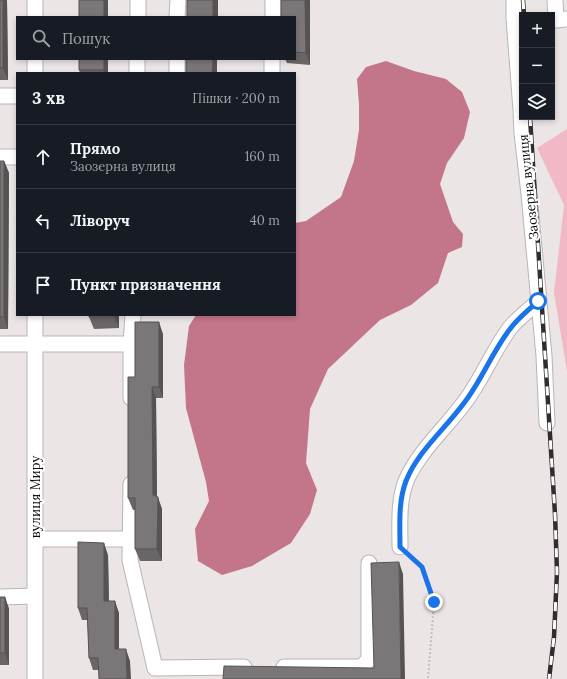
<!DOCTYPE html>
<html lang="uk">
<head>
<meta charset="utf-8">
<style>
  body { margin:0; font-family:Lora,serif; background:#242831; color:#f1f3f6 }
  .controls { position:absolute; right:12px; top:12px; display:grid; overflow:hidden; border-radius:0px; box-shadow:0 2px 6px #0003 }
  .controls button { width:36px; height:36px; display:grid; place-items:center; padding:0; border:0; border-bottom:1px solid #363941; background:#171b24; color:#f1f3f6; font:20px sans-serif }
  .stop { position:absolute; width:12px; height:12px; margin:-9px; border:3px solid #1a73e8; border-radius:50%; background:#fff }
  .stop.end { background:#1a73e8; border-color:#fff; box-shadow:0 1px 4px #0008 }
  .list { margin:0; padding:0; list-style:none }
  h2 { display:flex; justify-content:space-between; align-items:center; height:52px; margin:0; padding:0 16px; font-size:17px }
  h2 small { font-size:13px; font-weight:400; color:#9ea1a6 }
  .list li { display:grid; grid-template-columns:26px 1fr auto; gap:12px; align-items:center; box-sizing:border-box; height:64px; padding:0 16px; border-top:1px solid #363941 }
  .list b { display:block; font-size:15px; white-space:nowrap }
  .list p { margin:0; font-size:13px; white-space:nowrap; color:#9ea1a6 }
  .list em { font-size:13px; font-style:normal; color:#9ea1a6 }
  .icon { flex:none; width:22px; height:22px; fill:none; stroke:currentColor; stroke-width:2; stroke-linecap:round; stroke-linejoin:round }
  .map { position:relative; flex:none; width:567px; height:679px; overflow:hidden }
  .search { position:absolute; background:#171b24; box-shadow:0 2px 6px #0003; left:16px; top:16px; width:280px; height:44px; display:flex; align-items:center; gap:10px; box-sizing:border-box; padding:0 14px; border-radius:0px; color:#9ea1a6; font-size:15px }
  .panel { position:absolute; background:#171b24; box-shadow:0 2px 6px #0003; left:16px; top:72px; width:280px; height:244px; border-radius:0px }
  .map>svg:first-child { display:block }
  .green { fill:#f0b9c5 }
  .water { fill:#c37689 }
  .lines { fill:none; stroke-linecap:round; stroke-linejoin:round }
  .minor-casing { stroke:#bab4b5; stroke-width:17 }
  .path { stroke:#9d999a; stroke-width:2; stroke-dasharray:1 3; stroke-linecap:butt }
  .minor { stroke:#fff; stroke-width:15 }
  .rail-casing { stroke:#2f2d2e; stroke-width:4.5 }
  .rail { stroke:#fff; stroke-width:3; stroke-dasharray:9; stroke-linecap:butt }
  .wall { fill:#6a6566 }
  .shaded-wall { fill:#565353 }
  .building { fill:#7b7677; stroke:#565353 }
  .route { stroke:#1a73e8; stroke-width:5 }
  .labels { text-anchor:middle; stroke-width:4; stroke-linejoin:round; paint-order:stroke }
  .street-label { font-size:13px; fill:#0d0b0c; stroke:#fff }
</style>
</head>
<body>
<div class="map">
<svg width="567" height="679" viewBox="0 0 567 679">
  <rect width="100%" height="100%" fill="#ebe5e6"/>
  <!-- green -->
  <path class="green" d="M567 129V371L554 293 564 205 537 148Z"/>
  <!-- water -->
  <path class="water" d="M386 61 414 71 446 79 462 92 470 112 464 138 447 163 440 184 453 222 463 234 462 247 448 253 438 283 411 305 380 320 328 369 310 409 306 463 317 490 310 514 291 543 252 566 222 575 198 561 195 529 209 501 206 482 186 408 184 365 189 326 196 315H295V223L306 221 341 197 354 161 359 130V104L357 79 366 67Z"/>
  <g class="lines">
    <!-- minor casing -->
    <g class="minor-casing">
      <path id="minor" d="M514 0V18L521 110 522 133 529 194 544 356 547 423
        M555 0 556 20 567 19
        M35 17V0
        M138 17V0
        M177 17 178 0
        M273 17V0
        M35 73V59
        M137 73V59
        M177 73V59
        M272 73V59
        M0 96H17
        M0 157H17
        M0 344H131
        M131 398V344L133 315
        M131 484 130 560 155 668 244 667
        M35 539H131
        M400 547C400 525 398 502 406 481 419 451 445 429 464 403 482 380 492 352 510 328 518 318 529 310 539 301
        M0 597 35 596
        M284 667H362L369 659V563
        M35 679V315"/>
    </g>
    <!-- path -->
    <path class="path" d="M410 556 422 567 434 602 428 679"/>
    <!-- minor -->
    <use href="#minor" class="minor"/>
    <!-- rail casing -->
    <g class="rail-casing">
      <path id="rail" d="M523 0 524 15
        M530 117 555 514 557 572 554 637 549 679"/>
    </g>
    <!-- rail -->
    <use href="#rail" class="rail"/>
  </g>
  <!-- wall -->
  <path class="wall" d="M0 0H7L8 80H0Z
    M310 0V65L287 63 285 59H295V17Z
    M79 59H108V73H80L79 70Z
    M0 161H4L9 173 8 329H0Z
    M119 315V328L94 329 89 317Z
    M163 334V398H156L157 497 162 509V561H140L135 549V510H133L128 498 135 377Z
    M108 555 109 601 119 613V649L130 661 99 670H93L89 658 88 620H82L78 608Z
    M0 597H5L9 609V665H0Z"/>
  <!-- shaded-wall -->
  <path class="shaded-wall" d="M3 0H7L8 80 3 68Z
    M104 0H108V17H104Z
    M213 0H218V17H213Z
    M305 0H310V65L306 53Z
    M104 59H108V73H105L104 70Z
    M213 59H217V73H212Z
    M4 161 9 173 8 329 4 317Z
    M114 315H119V328L114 317Z
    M159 322 163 334V398L159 387Z
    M152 387 156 398 157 507 153 495Z
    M158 497 162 509V561L157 549Z
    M104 543 108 555 109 613 104 601Z
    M399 562 403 574 405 679H401Z
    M5 597 9 609V665L5 653Z
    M115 601 119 613V661L115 649Z
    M126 649 130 661 131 679H127Z"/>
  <!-- building -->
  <path class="building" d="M0 0H3V68H0Z
    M79 0H104V17H79Z
    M187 0H213V17H187Z
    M281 0H305L306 53 295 52V17H281Z
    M79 59H104V70H79Z
    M186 59H213L212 73H186Z
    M0 161H4V317H0Z
    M89 315H114V317H89Z
    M135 322H159V387H152L153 495 158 497 157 549H135V498H128V377H135Z
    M78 542 104 543V601H115V649H126L127 679H99L98 658H89L87 608H78Z
    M399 562 401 679H223L224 666 374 668 371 563Z
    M0 597H5V653H0Z"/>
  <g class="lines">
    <!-- route -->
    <path class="route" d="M434 602 422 567 400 547C400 525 398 502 406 481 418 451 445 429 464 403 482 380 492 352 510 329 518 318 529 310 538 301"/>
  </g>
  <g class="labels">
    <!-- street labels -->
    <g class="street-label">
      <text transform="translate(528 187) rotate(-96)" y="5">Заозерна вулиця</text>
      <text transform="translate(35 497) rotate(-90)" y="5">вулиця Миру</text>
    </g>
  </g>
</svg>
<div class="controls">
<button>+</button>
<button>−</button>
<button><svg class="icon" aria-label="layers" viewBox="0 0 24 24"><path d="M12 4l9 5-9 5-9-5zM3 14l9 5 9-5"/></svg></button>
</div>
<div class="stop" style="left:538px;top:301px"></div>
<div class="stop end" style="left:434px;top:602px"></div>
<div class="search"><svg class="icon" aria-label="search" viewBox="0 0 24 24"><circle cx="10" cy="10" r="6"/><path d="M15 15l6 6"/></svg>Пошук</div>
<section class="panel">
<h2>3 хв<small>Пішки · 200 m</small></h2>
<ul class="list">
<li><svg class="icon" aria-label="ahead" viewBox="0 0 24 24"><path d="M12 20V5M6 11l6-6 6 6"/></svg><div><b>Прямо</b><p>Заозерна вулиця</p></div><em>160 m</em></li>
<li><svg class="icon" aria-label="left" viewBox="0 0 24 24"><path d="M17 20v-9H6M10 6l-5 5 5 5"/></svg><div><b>Ліворуч</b></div><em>40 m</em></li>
<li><svg class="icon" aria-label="arrive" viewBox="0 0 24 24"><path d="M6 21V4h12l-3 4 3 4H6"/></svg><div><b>Пункт призначення</b></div></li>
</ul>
</section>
</div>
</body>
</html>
